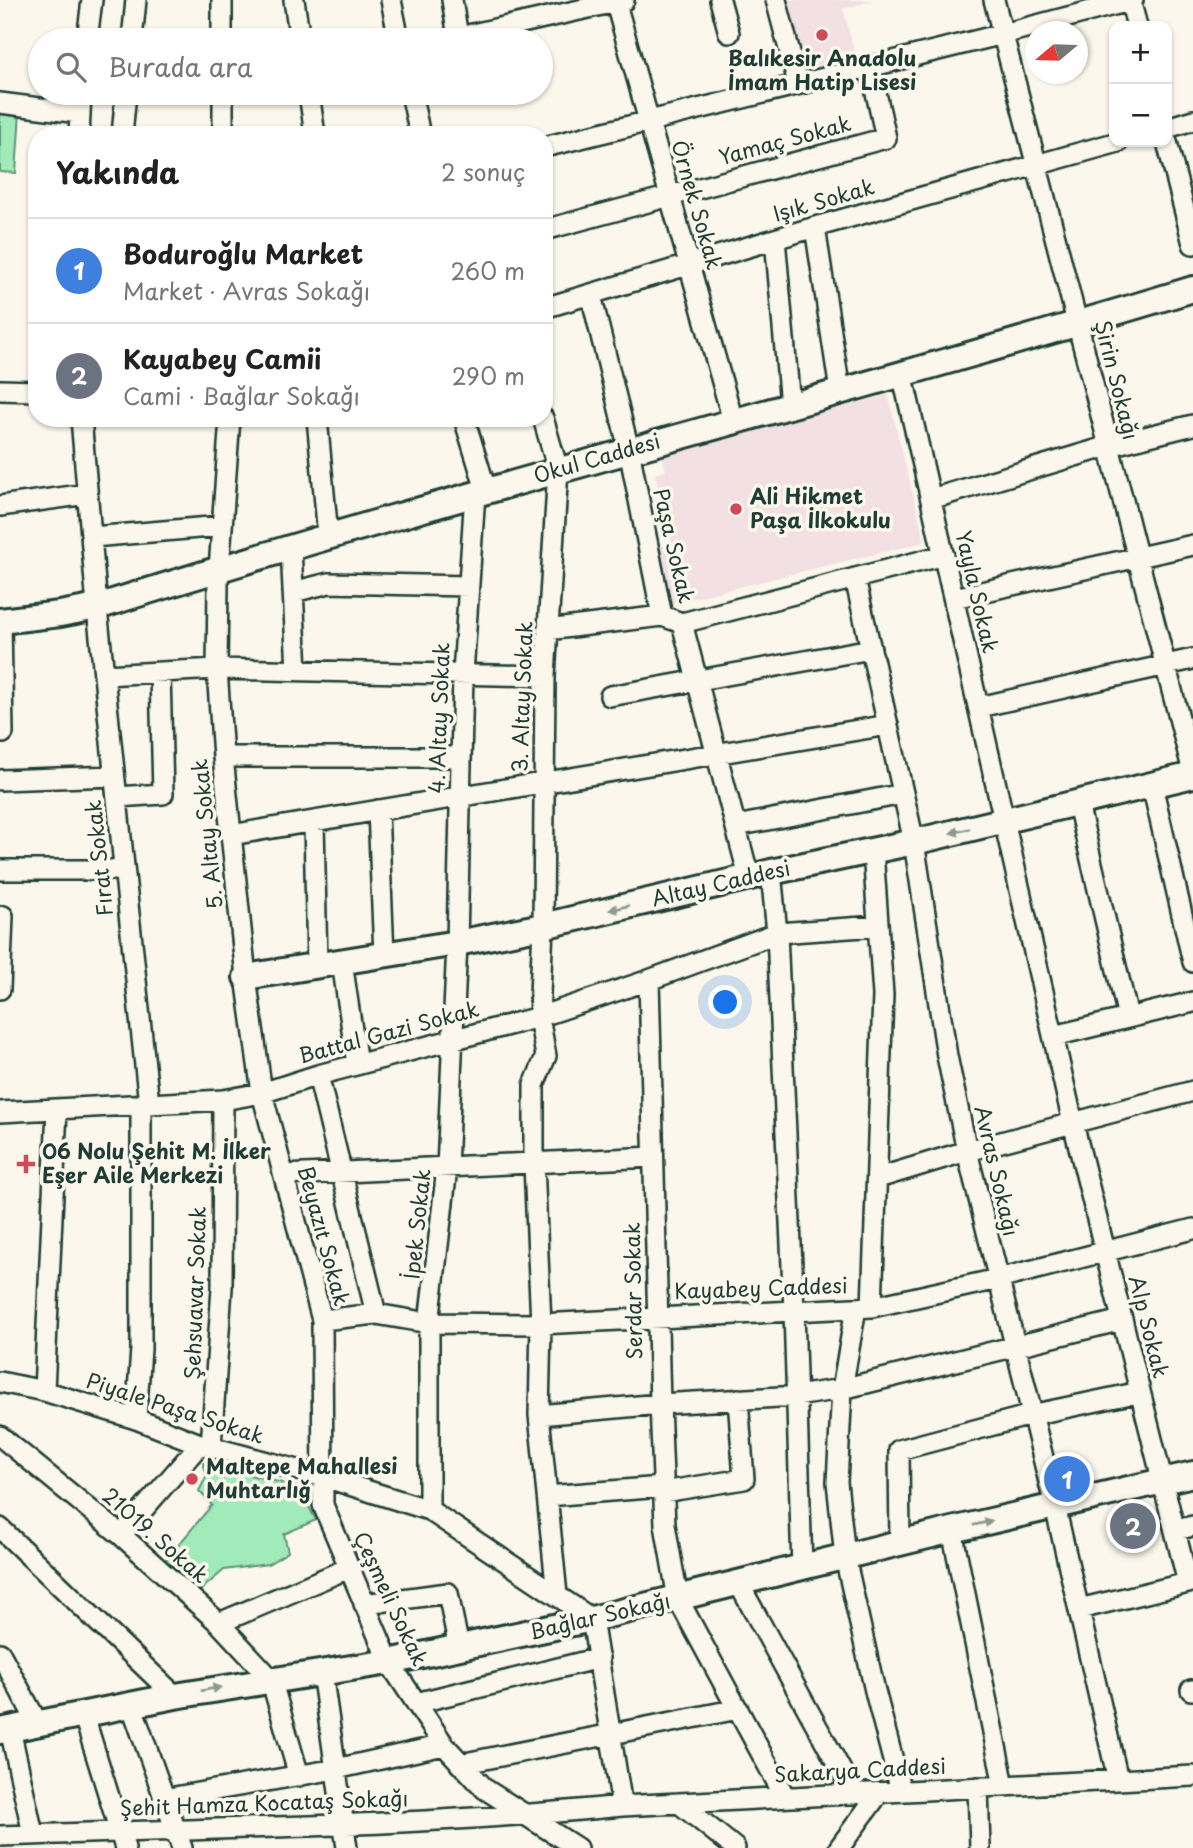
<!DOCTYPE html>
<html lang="tr">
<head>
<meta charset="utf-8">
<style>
  body { margin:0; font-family:"Playpen Sans",sans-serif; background:#f2f2f2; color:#222 }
  .controls { position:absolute; right:21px; top:21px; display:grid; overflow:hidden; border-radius:14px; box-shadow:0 2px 5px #0004 }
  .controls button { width:63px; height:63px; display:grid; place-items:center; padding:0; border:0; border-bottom:2px solid #e0e0e0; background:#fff; color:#222; font:35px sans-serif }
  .compass { position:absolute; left:1025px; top:21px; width:63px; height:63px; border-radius:50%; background:#fff; box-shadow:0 2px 5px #0004; rotate:251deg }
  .you { position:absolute; left:726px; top:1003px; width:24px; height:24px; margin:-18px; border:5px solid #fff; border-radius:50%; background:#1a73e8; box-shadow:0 0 0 10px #1a73e833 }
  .badge { display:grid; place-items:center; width:46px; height:46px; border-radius:50%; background:#0b8043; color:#fff; font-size:23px; font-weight:700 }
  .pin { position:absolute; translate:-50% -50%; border:4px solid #fff; box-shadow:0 2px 7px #0006 }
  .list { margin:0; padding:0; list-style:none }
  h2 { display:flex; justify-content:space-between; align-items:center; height:91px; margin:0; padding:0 28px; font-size:30px }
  h2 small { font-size:23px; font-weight:400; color:#767676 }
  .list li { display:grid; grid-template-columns:46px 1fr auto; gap:21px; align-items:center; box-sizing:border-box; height:105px; padding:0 28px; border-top:2px solid #e0e0e0 }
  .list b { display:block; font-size:26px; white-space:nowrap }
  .list p { margin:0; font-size:23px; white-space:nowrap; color:#767676 }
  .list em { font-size:23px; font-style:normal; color:#767676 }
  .icon { flex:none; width:38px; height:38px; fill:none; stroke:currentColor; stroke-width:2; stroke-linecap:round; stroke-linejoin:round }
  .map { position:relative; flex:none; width:1193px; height:1848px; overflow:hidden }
  .search { position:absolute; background:#fff; box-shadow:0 2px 5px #0004; left:28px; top:28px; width:525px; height:77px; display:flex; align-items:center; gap:18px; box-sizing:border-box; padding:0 24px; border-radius:38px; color:#767676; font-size:26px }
  .panel { position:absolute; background:#fff; box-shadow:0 2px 5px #0004; left:28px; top:126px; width:525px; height:301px; border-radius:28px }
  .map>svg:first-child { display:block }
  .built { fill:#f2e0e2 }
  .green { fill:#a1eab9; stroke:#609476; stroke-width:2 }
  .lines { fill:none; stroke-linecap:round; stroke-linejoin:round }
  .minor-casing { stroke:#1f3d34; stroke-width:24 }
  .major-casing { stroke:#1f3d34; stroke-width:30 }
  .minor { stroke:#fbf7ec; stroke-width:19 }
  .major { stroke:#fbf7ec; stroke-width:24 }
  .oneway { fill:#8d9a90 }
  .poi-dot { fill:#d1495b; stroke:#fbf7ec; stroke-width:2.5 }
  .labels { text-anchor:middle; stroke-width:7; stroke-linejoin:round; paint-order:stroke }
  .poi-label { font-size:21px; font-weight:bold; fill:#1f3d34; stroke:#fbf7ec; text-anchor:start }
  .street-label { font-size:21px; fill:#1f3d34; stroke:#fbf7ec }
</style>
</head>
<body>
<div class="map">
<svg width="1193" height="1848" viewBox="0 0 1193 1848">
  <rect width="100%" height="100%" fill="#fbf7ec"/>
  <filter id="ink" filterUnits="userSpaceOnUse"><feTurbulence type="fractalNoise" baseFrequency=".0143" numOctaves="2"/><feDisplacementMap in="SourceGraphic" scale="14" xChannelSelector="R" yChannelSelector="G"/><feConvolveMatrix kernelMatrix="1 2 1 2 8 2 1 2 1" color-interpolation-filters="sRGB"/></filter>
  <g filter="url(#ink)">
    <!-- built -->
    <path class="built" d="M784 0H874L843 9 857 61 804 74Z
      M888 395 925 542 668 604 654 548 672 543 655 474 666 471 661 454Z"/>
    <!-- green -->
    <path class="green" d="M0 110 20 112 16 173 0 172Z
      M203 1463 298 1487 316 1520 284 1534 288 1552 268 1564 224 1570 201 1590 164 1562 212 1505 199 1491 207 1475Z"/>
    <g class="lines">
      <!-- minor casing -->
      <g class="minor-casing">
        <path id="minor" d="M222 0V40
          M294 0 300 40
          M391 0 399 40
          M452 0 458 37
          M615 0 733 421
          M720 0 729 33
          M776 0 798 83
          M994 0 1193 772
          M1130 0 1137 26
          M87 40 92 0
          M132 40 136 0
          M446 40 624 0
          M223 93V135
          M309 93 315 135
          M411 93 420 135
          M0 103 79 113
          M1167 128 1193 120
          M79 135 81 93
          M122 135 126 93
          M1167 142 1193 244
          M544 147 1003 34 1133 0
          M815 227 840 391
          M544 230 886 138 870 66
          M775 239 790 405
          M591 295 629 450 662 616 682 623 749 877
          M544 308 815 227 1118 142
          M902 373 1073 1123 1188 1583
          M0 390 37 391
          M81 418 98 618 149 1104
          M230 418 218 583 217 669 223 757 246 977 262 1093 322 1320 323 1505 389 1662 444 1745 485 1789 577 1848
          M317 418 328 536
          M464 418 486 490
          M543 418 558 470 545 676 543 926 539 1017 546 1056 534 1085V1164L541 1324 539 1415 557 1595
          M931 499 1109 446 1193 425
          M0 506 87 494
          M92 537 222 526
          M291 548 297 671
          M855 578 914 842 947 1056 967 1151 1055 1506 1118 1780
          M293 592 329 583 468 586
          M954 598 1193 545
          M1 621 3 733
          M682 623 944 555
          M547 630 662 616
          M104 675 217 669 545 676
          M610 696 871 649
          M979 707 1193 659
          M223 757H461
          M0 780 114 776
          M1152 785 1193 962
          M117 797 163 794 160 673
          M1078 804 1128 1017
          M378 810 384 955
          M314 821 317 967
          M736 826 903 794
          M231 835 888 725
          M0 870H124
          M771 872 777 933 794 1311 802 1568
          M342 962 357 1064
          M649 980 660 1404 665 1525 678 1599 785 1797
          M0 989 3 916
          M1054 1036 1193 1002
          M318 1075 376 1314
          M0 1112 223 1100 262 1093 318 1075 539 1017 649 980 777 933 878 926
          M284 1175 653 1157
          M878 1178 967 1151 1193 1091
          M872 1307 883 995 873 851
          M856 1308 842 1389 837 1482 845 1557 875 1691 901 1791
          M322 1320 376 1314 429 1323 541 1324 872 1307 998 1279 1193 1229
          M0 1382 44 1391 136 1419 200 1444 324 1477 429 1510 592 1619 622 1806
          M44 1391 57 1109
          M539 1415 660 1404 796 1396 842 1389 1122 1320
          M136 1419 141 1349V1105
          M0 1436 121 1535 219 1623 271 1679 299 1776
          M211 1446 222 1288 223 1100
          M663 1492 744 1479 738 1399
          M547 1496 662 1487
          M429 1510V1323L447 1168 457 943 463 674 475 493
          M0 1528 175 1696
          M952 1530 1004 1786
          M1175 1530 1193 1526
          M121 1535 200 1444
          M900 1543 899 1450 1031 1415 1140 1392
          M739 1584 854 1794
          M364 1604 448 1593 459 1648
          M1079 1609 1188 1583 1193 1580
          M219 1623 349 1568
          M0 1653 37 1722
          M322 1672 347 1848
          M1191 1690H1193
          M416 1703 599 1658
          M131 1704 182 1848
          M83 1713 125 1848
          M10 1729 33 1834
          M460 1764 738 1709
          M978 1787 980 1848
          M163 1799 336 1769 444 1745
          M679 1803 735 1848
          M0 1836C208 1828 415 1827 622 1806L1193 1776
          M839 1848 879 1793"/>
      </g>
      <!-- major casing -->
      <g class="major-casing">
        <path id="major" d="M0 621 60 614 97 607C460 492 829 400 1193 289
          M246 977 457 943 543 926 771 872 914 842 1193 775
          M0 1731 175 1696 389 1662 592 1619 952 1530 1193 1474"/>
      </g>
      <!-- minor -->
      <use href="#minor" class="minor"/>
      <!-- major -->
      <use href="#major" class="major"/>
    </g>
    <!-- one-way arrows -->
    <defs><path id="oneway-solid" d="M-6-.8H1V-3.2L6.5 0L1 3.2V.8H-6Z" transform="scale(1.75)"/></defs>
    <g class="oneway">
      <use href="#oneway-solid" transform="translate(960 831) rotate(167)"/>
      <use href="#oneway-solid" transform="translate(619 908) rotate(167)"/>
      <use href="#oneway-solid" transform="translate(983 1523) rotate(-13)"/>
      <use href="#oneway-solid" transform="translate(211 1689) rotate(-10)"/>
    </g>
  </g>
  <!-- markers -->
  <g class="poi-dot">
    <circle cx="822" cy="35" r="7"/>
    <circle cx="736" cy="509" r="7"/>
    <path d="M22.5 1153.5h7v7h7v7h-7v7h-7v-7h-7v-7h7z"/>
    <circle cx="192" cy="1479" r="7"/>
  </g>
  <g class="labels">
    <!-- poi labels -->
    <g class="poi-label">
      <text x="822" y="66" text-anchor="middle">Balıkesir Anadolu<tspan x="822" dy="24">İmam Hatip Lisesi</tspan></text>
      <text x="750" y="504">Ali Hikmet<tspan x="750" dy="24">Paşa İlkokulu</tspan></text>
      <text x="42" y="1159">06 Nolu Şehit M. İlker<tspan x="42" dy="24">Eşer Aile Merkezi</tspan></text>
      <text x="206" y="1474">Maltepe Mahallesi<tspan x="206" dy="24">Muhtarlığ</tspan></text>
    </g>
    <!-- street labels -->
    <g class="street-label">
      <text transform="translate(785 141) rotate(-15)" y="7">Yamaç Sokak</text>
      <text transform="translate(824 201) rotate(-16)" y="7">Işık Sokak</text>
      <text transform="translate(696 205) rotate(74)" y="7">Örnek Sokak</text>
      <text transform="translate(1116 380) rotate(76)" y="7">Şirin Sokağı</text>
      <text transform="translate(597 459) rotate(-16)" y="7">Okul Caddesi</text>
      <text transform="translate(673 546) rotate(77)" y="7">Paşa Sokak</text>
      <text transform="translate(976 592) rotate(77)" y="7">Yayla Sokak</text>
      <text transform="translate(523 697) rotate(-88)" y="7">3. Altay Sokak</text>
      <text transform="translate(440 718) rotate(-88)" y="7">4. Altay Sokak</text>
      <text transform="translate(208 834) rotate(-96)" y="7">5. Altay Sokak</text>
      <text transform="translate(100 858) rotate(-96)" y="7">Fırat Sokak</text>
      <text transform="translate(721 884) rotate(-13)" y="7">Altay Caddesi</text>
      <text transform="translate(389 1033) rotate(-15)" y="7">Battal Gazi Sokak</text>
      <text transform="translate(996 1171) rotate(77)" y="7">Avras Sokağı</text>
      <text transform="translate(418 1224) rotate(-84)" y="7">İpek Sokak</text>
      <text transform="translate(323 1236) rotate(75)" y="7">Beyazıt Sokak</text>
      <text transform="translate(761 1289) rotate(-2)" y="7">Kayabey Caddesi</text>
      <text transform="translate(634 1291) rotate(-91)" y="7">Serdar Sokak</text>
      <text transform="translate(196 1293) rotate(-88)" y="7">Şehsuavar Sokak</text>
      <text transform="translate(1148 1327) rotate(76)" y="7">Alp Sokak</text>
      <text transform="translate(175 1409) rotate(18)" y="7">Piyale Paşa Sokak</text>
      <text transform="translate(155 1536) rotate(41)" y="7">21019. Sokak</text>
      <text transform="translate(390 1599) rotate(65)" y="7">Çeşmeli Sokak</text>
      <text transform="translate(600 1617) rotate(-13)" y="7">Bağlar Sokağı</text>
      <text transform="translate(860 1771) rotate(-3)" y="7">Sakarya Caddesi</text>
      <text transform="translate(264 1804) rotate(-2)" y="7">Şehit Hamza Kocataş Sokağı</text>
    </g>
  </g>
</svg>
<div class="controls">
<button>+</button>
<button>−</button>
</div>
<svg class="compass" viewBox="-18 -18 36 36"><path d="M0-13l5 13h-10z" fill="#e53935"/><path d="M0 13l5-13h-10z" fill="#767676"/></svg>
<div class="you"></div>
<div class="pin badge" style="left:1067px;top:1479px;background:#3f7fe0">1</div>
<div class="pin badge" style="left:1133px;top:1526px;background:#6b7280">2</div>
<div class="search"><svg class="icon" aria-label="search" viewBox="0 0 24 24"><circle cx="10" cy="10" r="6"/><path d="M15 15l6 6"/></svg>Burada ara</div>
<section class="panel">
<h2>Yakında<small>2 sonuç</small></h2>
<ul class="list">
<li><span class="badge" style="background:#3f7fe0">1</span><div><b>Boduroğlu Market</b><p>Market · Avras Sokağı</p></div><em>260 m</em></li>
<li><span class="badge" style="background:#6b7280">2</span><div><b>Kayabey Camii</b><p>Cami · Bağlar Sokağı</p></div><em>290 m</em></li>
</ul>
</section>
</div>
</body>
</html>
